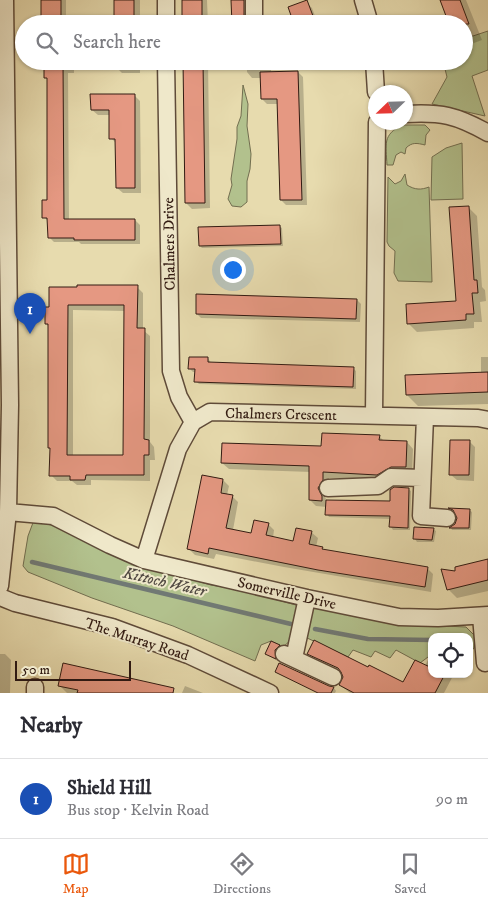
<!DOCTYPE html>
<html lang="en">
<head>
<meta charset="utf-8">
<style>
  body { margin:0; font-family:"IM FELL DW Pica",serif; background:#f2f2f3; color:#2b2b33 }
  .controls { position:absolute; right:15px; bottom:15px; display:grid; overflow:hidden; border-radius:10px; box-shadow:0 1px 4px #0004 }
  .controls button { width:45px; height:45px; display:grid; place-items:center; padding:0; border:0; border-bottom:1px solid #e1e1e2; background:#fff; color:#2b2b33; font:25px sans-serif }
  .compass { position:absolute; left:368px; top:85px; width:45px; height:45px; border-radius:50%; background:#fff; box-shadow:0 1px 4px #0004; rotate:247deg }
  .scale { position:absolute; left:15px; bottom:12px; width:116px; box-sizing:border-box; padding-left:5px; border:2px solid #321b12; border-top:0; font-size:14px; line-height:18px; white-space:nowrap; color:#321b12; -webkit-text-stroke:4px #efe8ca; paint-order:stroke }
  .you { position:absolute; left:232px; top:269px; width:18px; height:18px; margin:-12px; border:4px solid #fff; border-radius:50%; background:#1a73e8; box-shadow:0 0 0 8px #1a73e833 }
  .badge { display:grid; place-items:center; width:32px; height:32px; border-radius:50%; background:#ea580c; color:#fff; font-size:16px; font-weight:700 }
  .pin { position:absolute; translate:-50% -41px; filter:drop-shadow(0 1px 2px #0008) }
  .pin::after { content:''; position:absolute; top:26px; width:18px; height:15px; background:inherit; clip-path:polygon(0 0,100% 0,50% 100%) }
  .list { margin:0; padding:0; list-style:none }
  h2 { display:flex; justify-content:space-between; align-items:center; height:65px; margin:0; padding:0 20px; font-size:21px }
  h2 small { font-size:16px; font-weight:400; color:#7c7c81 }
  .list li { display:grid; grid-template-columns:32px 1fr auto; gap:15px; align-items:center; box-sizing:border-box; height:80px; padding:0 20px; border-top:1px solid #e1e1e2 }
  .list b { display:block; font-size:19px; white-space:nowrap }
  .list p { margin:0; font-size:16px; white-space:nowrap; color:#7c7c81 }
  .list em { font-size:16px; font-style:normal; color:#7c7c81 }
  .icon { flex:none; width:28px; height:28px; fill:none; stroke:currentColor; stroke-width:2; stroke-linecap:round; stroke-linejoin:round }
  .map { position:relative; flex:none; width:488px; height:693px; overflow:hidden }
  .search { position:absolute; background:#fff; box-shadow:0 1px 4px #0004; left:15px; right:15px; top:15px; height:55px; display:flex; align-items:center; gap:12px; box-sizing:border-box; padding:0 18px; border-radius:28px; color:#7c7c81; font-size:19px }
  .sheet { height:145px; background:#fff }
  nav { display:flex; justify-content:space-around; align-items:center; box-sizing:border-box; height:70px; border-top:1px solid #e1e1e2; background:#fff; font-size:14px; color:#7c7c81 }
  nav a { display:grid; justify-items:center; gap:2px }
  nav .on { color:#ea580c }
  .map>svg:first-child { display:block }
  .green { fill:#b2c18d; stroke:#726e50 }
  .shadow { fill:#0003; fill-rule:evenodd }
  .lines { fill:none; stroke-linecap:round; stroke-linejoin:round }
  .stream { stroke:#717974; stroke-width:4.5 }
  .building { fill:#e59882; stroke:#321b12; fill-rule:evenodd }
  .minor-casing { stroke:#5f4b39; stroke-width:19 }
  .minor { stroke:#efe8ca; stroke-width:16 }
  .labels { text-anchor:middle; stroke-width:4; stroke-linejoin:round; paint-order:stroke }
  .street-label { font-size:15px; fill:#321b12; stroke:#efe8ca }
  .water-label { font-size:16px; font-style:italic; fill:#524a43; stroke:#efe8ca }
</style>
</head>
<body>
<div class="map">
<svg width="488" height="693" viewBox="0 0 488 693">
  <rect width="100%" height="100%" fill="#e7dbae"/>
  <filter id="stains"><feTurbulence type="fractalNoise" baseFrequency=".004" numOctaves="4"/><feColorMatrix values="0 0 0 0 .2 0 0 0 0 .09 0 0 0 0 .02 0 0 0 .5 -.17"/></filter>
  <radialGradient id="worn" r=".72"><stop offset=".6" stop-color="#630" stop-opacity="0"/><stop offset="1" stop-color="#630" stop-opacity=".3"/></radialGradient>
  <!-- green -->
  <path class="green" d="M488 31V70L472 76 485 116 432 104 447 77 443 61H464V39Z
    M243 85 248 104 247 126 251 154 250 169 247 181V202L241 207 232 206 228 199 232 185 231 179 237 139V127L241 116Z
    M403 125H425L430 130 426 135 425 145C417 143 412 142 406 148L405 154 401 152 396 155 393 165H387C386 145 382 134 403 125Z
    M462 143 463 199 431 200 432 157 446 148Z
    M405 174 407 185C415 190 421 190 429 187L432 282 398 281 394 273 395 251 389 246 387 242 388 177 395 184 401 181Z
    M34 520 64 529 74 536 125 561 211 585 241 590 296 605 299 610 292 639 283 647 271 641 261 645 255 661 173 626 92 598 28 572 23 566 28 536Z
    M316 605 402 624 466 627 475 636 474 648 469 654V637H432V654L420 663 396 650 390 658 375 651 371 657 353 650 348 657 305 637 309 614Z"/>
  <!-- shadow -->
  <path class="shadow" d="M43 0H66V24H43Z
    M115 0H140V24H116Z
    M183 0H207L208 24H183Z
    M233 0H250V24H233Z
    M441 0H466L482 40 466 46 464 45V24Z
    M306 2 312 8 315 16 321 24H295Z
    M43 61H74V73H68L69 221 135 220 140 225V244H81L79 242H54L49 237V222L44 217 49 202 48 80 46 77V71L43 68Z
    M116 61H140V73H122L116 67Z
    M184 61H208L210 208 192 209 186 203Z
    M238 61H266L271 67V73L298 72 303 77 307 205H286L281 200 278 104H267L262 99 261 78H252L247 72V62Z
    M300 61H315L304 65Z
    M134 95 140 101 141 193H123L117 188V144L111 138V115H98L92 110Z
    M468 207 477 216 482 287 485 290 486 301 480 302 482 322H474V328L417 332 408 323 457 302Z
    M279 226 282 228 283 246 202 248 200 246Z
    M137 287 143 293V330L150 336V442L154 447 155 460H150V481L91 480V485H77L72 481H57L51 475V449L49 448 50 328 46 324V308ZM73 310 125 311V456H73Z
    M357 300 361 304 360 322 201 318 197 314Z
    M481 357H488V404L418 406 407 395 481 373Z
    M208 358 211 363 353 368 356 371V389L199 384 196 381V372H193L190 369Z
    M379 436 384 441 407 442 413 449 412 474 384 481 329 478V487L324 495 327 501 391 503 408 489 411 491 410 530H393L391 527V519L329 517 327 514V507L316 506 310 500 311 472 229 469 222 463 322 447Z
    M469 441 475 447 474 481 457 480 451 475Z
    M223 480 229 486 227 495 232 496 238 502 233 530 252 534 268 524 274 530 273 538 294 542 311 532 318 538 316 547 322 548 325 551 427 568 433 574 431 592 284 567 216 554 214 559 195 555 189 549Z
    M451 509 469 510 472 512 471 530H452L451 528 456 525 458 518 455 512Z
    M433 529 436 531 434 542H417L415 539Z
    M488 561V591L457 598 448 589 457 573Z
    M272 642 282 648 277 653 278 661 266 654Z
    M0 654H5L11 660 10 693H0Z
    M309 654 403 684 425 666 430 656 432 674H454L444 693H350L340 685 344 677 343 673 315 660Z
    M276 671 334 688 336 691 335 693H317Z
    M59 685 165 693H67Z
    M185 686 203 693H182Z"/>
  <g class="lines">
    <!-- stream -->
    <path class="stream" d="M32 562 291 624
      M315 629 368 639 432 640"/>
  </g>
  <!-- building -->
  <path class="building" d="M41 0H61V24H41Z
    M114 0H134V24H114Z
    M182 0H202V24H182Z
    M231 0H244V24H232Z
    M307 0 316 24H294L288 7Z
    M440 0H460L469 24H449Z
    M44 61H63L64 219H135V240H74V238H48L47 218H42V200H47V78H44Z
    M183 61H203L205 203H185Z
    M298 71 302 200H280L277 99H261L260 72Z
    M90 94H135V188H116L115 139H109V110H91Z
    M469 206 474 280H477L478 293H472L474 314H466V320L407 324 406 304 456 301 449 207Z
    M280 225 281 244 199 246 198 227Z
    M77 285H138L137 328H145L144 439 149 440V455H144V475H86L85 480H70V476H49L50 448H48V324H45V307H49V287H77ZM68 305H124L123 455H67Z
    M196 294 357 299 356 319 196 314Z
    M189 357H208V362L354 367 353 387 194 382 195 369H188Z
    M488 372V392L406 395 405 375Z
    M322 433 380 435 379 440 407 441 406 467H391L377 475 323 472V480L318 488 322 496V501L309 500V466L221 463 222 443 321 446Z
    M450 440H470L469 475H449Z
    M202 475 223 479 221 493 233 495 226 528 251 533 254 520 269 523 266 535 293 541 296 528 312 531 309 544 323 547 322 549 428 567 425 587 318 570 209 548 208 554 187 549Z
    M394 487 409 488 408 528 389 527 390 516 325 515 326 500 390 501V490Z
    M448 508 470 509 469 528H449L455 524 457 518 453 510Z
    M414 527 434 528 432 540 413 539Z
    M488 559V580L447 590 441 569 455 571V567Z
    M314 640 368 667 369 665 403 682 415 660 432 668V674H445L435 693H354L339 685 343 677 341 672 338 668 307 654Z
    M271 641 280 645 275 650 276 659 265 654Z
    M63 663 174 688 173 693H77L78 690 58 686Z
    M279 663 329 686 334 687 331 693H318L275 672Z"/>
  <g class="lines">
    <!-- minor casing -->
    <g class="minor-casing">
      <path id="minor" d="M363 0 370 24
        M166 24V0
        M254 24V0
        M166 61 171 371 179 397 193 422
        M374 61 376 92
        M406 114C441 112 456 115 488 133
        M374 415 377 122
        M425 417 421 516 447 518
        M328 488 378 486 391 477 422 478
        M8 512 53 516 110 545 144 560 307 598 399 617 438 618 488 615
        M144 560 178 449 193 422 210 412 478 418 488 420
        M0 586 8 512 10 405 5 0
        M0 597 15 603 112 627 188 655 270 693
        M481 616 485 663
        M284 654 333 677
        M294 658 307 598
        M35 693V687"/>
    </g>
    <!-- minor -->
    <use href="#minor" class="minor"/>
  </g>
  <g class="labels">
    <!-- street labels -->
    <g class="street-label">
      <text transform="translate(169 244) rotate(-91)" y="5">Chalmers Drive</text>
      <text transform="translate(281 414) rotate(1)" y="5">Chalmers Crescent</text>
      <text transform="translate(287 593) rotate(13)" y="5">Somerville Drive</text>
      <text transform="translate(137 639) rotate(18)" y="5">The Murray Road</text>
    </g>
    <!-- water labels -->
    <g class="water-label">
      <text transform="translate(165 581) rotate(13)" y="6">Kittoch Water</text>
    </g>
  </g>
  <rect width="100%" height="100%" filter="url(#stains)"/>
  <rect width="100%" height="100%" fill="url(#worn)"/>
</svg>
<div class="controls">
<button><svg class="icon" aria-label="locate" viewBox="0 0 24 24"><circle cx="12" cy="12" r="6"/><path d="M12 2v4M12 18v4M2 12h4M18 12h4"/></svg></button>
</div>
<svg class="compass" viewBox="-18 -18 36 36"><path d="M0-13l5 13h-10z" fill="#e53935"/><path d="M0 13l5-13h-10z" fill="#7c7c81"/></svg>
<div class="scale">50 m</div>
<div class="you"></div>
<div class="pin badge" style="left:30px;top:334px;background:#1a4fb4">1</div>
<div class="search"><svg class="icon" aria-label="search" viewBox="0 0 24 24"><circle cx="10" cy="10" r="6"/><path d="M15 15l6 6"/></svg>Search here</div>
</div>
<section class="sheet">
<h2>Nearby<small></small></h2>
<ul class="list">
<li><span class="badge" style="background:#1a4fb4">1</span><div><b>Shield Hill</b><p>Bus stop · Kelvin Road</p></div><em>90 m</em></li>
</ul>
</section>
<nav>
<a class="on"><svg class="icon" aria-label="map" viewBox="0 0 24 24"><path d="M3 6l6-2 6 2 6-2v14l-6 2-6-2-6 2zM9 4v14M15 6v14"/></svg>Map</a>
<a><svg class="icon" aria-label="directions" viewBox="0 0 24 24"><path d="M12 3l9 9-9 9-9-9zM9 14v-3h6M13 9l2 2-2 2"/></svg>Directions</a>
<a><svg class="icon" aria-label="saved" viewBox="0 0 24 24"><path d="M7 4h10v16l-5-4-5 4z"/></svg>Saved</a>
</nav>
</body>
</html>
